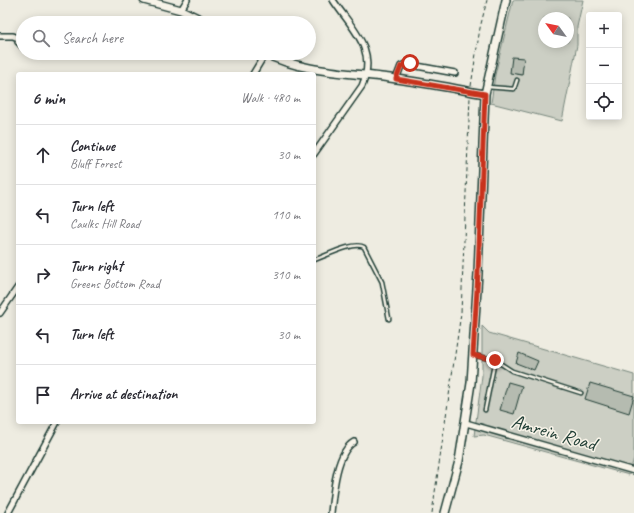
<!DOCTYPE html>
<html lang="en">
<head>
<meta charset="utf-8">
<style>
  body { margin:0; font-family:Caveat,sans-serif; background:#f7f7f7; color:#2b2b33 }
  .controls { position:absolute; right:12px; top:12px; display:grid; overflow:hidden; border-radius:4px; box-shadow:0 2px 10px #0003 }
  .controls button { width:36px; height:36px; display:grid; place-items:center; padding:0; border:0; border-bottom:1px solid #e1e1e2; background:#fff; color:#2b2b33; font:20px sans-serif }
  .compass { position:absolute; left:538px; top:12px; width:36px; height:36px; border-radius:50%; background:#fff; box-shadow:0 2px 10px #0003; rotate:303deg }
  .stop { position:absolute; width:12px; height:12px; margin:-9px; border:3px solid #c8321e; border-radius:50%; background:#fff }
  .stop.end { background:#c8321e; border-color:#fff; box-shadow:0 1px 4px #0008 }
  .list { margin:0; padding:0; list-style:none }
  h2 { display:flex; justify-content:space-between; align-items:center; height:52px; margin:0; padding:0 16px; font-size:17px }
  h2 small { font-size:13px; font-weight:400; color:#7c7c81 }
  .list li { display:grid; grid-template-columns:26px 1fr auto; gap:12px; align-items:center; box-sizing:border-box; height:60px; padding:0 16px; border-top:1px solid #e1e1e2 }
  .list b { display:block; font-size:15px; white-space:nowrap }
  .list p { margin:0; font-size:13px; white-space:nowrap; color:#7c7c81 }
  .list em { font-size:13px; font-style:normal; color:#7c7c81 }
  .icon { flex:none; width:22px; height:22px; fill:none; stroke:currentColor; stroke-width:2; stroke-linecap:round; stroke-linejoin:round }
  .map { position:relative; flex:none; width:634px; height:513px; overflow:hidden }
  .search { position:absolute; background:#fff; box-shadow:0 2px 10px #0003; left:16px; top:16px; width:300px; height:44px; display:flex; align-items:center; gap:10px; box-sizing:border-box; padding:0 14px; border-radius:22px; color:#7c7c81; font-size:15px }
  .panel { position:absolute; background:#fff; box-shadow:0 2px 10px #0003; left:16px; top:72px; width:300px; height:352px; border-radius:4px }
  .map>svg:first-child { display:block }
  .green { fill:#cccfc4; stroke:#76867c; fill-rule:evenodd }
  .building { fill:#b5bbb0; stroke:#1f3d34 }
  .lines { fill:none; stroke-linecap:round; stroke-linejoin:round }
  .lane-casing { stroke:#1f3d34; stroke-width:5.5 }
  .street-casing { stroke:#1f3d34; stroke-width:8 }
  .secondary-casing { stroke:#1f3d34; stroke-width:10 }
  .path { stroke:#1f3d34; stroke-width:1; stroke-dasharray:4 3; stroke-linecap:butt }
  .lane { stroke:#f7f3e8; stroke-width:2.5 }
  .street { stroke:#f7f3e8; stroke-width:5 }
  .secondary { stroke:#f7f3e8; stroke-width:7 }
  .route { stroke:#c8321e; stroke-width:5 }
  .labels { text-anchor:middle; stroke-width:3; stroke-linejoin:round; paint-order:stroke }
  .street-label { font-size:20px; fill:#1f3d34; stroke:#f7f3e8 }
</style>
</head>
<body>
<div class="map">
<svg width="634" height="513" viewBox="0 0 634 513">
  <rect width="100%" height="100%" fill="#eeece1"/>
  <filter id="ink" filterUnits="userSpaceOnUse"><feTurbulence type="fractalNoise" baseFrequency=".025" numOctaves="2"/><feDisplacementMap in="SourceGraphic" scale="8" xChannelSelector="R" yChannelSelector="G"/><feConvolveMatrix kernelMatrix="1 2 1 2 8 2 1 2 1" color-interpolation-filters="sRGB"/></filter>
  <g filter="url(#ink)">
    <!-- green -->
    <path class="green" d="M513 0H583L577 27V45L562 121 491 103 495 75ZM544 18H568V42H544Z
      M482 326 489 333 634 375V458L629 475 484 435 474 436 482 376Z"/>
    <!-- building -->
    <path class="building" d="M512 57 524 58 522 75 510 73Z
      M519 353 538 361 534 370 516 363Z
      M508 382 522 386 514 414 500 410Z
      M590 383 634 396 629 413 585 399Z"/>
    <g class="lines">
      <!-- lane casing -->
      <g class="lane-casing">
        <path id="lane" d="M487 87 514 89 517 80
          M314 260C326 256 354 241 364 247L382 282 389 319
          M473 355 495 360 485 410
          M495 360 512 371 581 393"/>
      </g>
      <!-- street casing -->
      <g class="street-casing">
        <path id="street" d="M181 10 187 0
          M23 35 19 38 18 42 23 47
          M0 36H13L18 38
          M253 74 265 54
          M396 79 401 66 406 64 455 73
          M314 154 362 86C378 49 352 29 333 0
          M0 313 18 287
          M466 423 634 471
          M8 513 57 422
          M331 513C333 494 336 452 354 442"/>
      </g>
      <!-- secondary casing -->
      <g class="secondary-casing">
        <path id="secondary" d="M144 0 181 10 208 23
          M264 53C306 74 352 72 397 79 427 83 456 89 485 94
          M445 513 459 461 471 383 478 273 485 94 506 0"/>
      </g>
      <!-- path -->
      <path class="path" d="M471 86 480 28 487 0
        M432 513 461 313 470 97"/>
      <!-- lane -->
      <use href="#lane" class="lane"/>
      <!-- street -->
      <use href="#street" class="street"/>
      <!-- secondary -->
      <use href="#secondary" class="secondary"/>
    </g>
  </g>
  <g class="lines" filter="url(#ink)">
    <!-- route -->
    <path class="route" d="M410 63 401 66 396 79 485 94 478 273 473 355 495 360"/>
  </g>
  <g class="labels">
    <!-- street labels -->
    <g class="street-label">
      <text transform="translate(554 432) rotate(16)" y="7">Amrein Road</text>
    </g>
  </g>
</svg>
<div class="controls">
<button>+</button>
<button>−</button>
<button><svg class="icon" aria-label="locate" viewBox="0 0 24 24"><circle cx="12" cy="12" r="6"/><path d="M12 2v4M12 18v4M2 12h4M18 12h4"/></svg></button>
</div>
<svg class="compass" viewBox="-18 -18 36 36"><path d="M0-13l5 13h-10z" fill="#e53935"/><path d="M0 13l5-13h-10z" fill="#7c7c81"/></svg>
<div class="stop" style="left:410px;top:63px"></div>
<div class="stop end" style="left:495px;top:360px"></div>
<div class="search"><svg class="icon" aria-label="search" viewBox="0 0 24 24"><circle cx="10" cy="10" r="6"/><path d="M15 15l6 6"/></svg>Search here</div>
<section class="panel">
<h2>6 min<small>Walk · 480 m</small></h2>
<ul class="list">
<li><svg class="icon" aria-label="ahead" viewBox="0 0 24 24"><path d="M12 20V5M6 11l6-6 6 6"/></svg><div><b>Continue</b><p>Bluff Forest</p></div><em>30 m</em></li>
<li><svg class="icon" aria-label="left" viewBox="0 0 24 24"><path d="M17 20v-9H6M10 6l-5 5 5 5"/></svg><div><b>Turn left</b><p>Caulks Hill Road</p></div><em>110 m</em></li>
<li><svg class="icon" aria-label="right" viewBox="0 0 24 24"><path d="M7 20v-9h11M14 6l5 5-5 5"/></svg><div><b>Turn right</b><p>Greens Bottom Road</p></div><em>310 m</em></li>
<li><svg class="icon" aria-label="left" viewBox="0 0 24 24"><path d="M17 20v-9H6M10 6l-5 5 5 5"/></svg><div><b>Turn left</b></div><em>30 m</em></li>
<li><svg class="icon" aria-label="arrive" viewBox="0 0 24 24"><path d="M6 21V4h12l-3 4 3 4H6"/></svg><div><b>Arrive at destination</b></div></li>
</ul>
</section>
</div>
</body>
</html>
